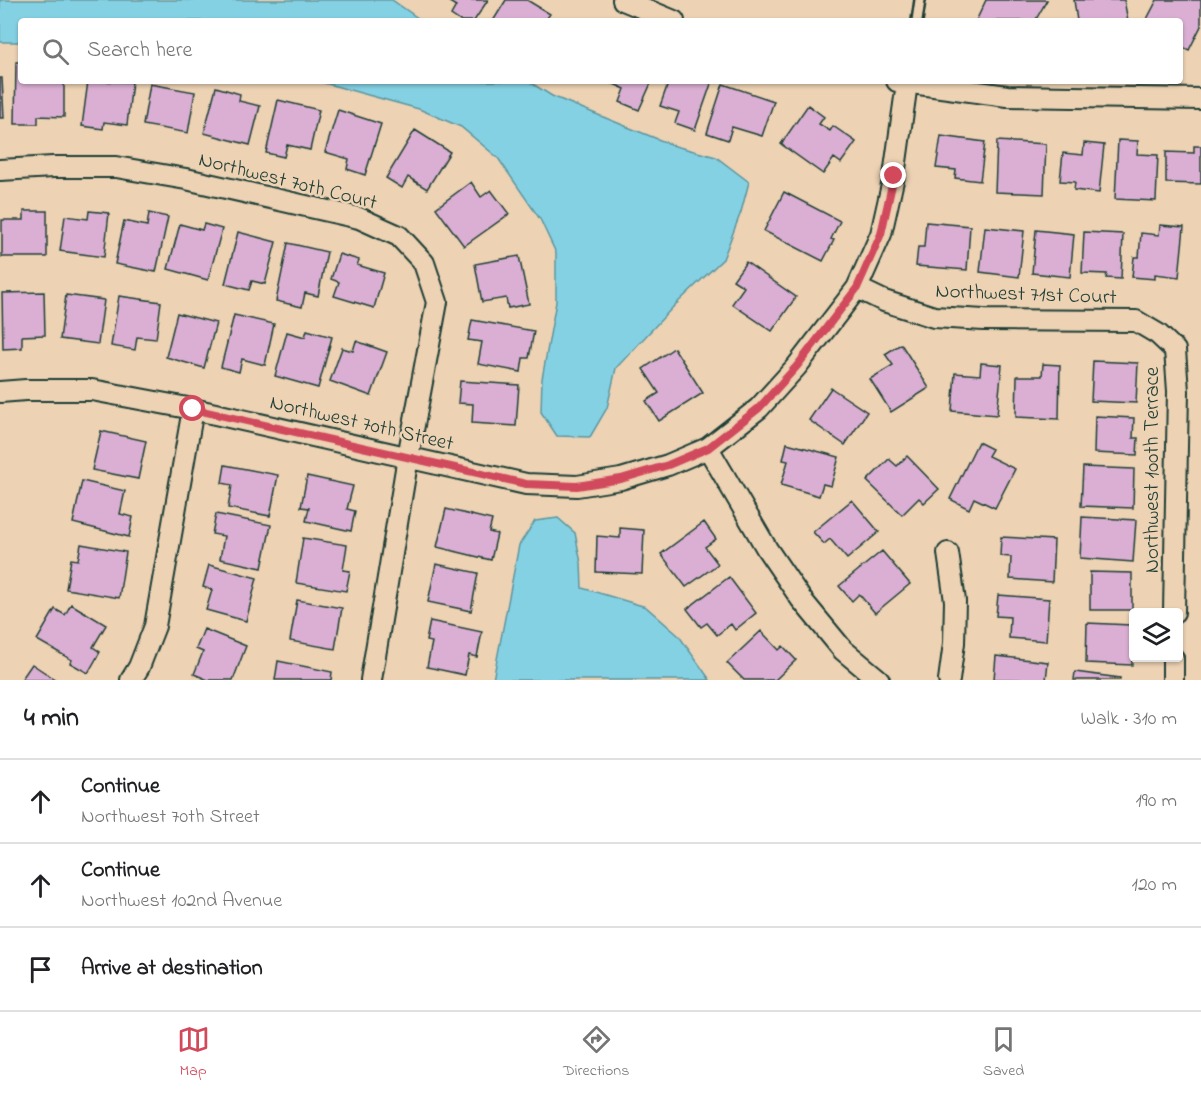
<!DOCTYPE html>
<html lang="en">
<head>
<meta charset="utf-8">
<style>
  body { margin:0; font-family:"Indie Flower",sans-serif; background:#f2f2f2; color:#202124 }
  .controls { position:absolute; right:18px; bottom:18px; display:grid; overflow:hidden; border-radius:6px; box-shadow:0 2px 4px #0004 }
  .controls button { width:54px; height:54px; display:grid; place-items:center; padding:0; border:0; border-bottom:2px solid #e0e0e0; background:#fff; color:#202124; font:30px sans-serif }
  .stop { position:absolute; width:18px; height:18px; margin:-14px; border:4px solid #d1495b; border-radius:50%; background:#fff }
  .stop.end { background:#d1495b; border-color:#fff; box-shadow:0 2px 6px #0008 }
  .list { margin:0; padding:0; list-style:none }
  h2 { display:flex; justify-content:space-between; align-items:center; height:78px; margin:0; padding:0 24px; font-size:26px }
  h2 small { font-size:20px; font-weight:400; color:#757577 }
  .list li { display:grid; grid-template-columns:39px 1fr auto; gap:18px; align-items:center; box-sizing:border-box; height:84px; padding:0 24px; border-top:2px solid #e0e0e0 }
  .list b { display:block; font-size:22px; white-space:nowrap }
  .list p { margin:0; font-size:20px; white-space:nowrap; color:#757577 }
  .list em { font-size:20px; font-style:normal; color:#757577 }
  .icon { flex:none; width:33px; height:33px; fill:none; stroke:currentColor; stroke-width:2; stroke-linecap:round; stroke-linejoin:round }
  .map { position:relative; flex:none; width:1201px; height:680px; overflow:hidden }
  .search { position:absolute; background:#fff; box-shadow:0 2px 4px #0004; left:18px; right:18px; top:18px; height:66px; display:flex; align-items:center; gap:15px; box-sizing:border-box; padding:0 21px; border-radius:6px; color:#757577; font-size:22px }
  .sheet { height:330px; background:#fff }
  nav { display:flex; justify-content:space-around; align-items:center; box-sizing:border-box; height:84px; border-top:2px solid #e0e0e0; background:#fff; font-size:16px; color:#757577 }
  nav a { display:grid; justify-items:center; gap:3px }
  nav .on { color:#d1495b }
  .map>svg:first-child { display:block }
  .water { fill:#85d1e4; stroke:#5c969e; stroke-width:1.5 }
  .building { fill:#daafd3; stroke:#1f3d34; stroke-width:1.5 }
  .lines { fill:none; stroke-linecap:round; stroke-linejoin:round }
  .service-casing { stroke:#1f3d34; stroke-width:14 }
  .minor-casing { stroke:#1f3d34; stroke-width:24 }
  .service { stroke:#edd2b4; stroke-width:9 }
  .minor { stroke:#edd2b4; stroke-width:20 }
  .route { stroke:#d1495b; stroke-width:8 }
  .labels { text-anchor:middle; stroke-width:5; stroke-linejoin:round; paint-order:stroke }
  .street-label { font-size:21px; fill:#1f3d34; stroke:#edd2b4 }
</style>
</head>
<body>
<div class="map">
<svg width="1201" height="680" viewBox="0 0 1201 680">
  <rect width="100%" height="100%" fill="#edd2b4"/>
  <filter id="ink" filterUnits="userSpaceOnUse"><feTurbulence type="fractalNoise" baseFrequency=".0167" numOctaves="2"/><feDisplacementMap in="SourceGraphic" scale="12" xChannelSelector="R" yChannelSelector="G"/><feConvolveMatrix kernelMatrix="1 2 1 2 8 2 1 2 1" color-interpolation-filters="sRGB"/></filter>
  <g filter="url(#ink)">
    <!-- water -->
    <path class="water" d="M0 0H392L422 21H21V42H0Z
      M317 81H528L552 96 630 128 675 146 716 157 749 182 741 212 723 259 674 306 616 368 607 408 590 437 557 436 541 412 542 379 556 302V253L540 219 498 158 461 127 419 109Z
      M558 518 575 533 581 563 582 588 646 607 679 636 710 680H493L519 545 535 521Z"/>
    <!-- building -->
    <path class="building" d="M446 0H488L474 21H460L451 15 456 6Z
      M506 0H527L550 14 545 21H493Z
      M986 0H1047L1035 21H976Z
      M1074 0H1124L1128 21H1077Z
      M1157 0H1201V26L1189 50 1180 46V21H1146Z
      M16 62H21V81H64V117L38 116V124H15Z
      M0 78H2L4 118H0Z
      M88 81 132 82 127 125 104 122 103 129 82 126Z
      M607 81H652L639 110 620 102 625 89Z
      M669 81H712L695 130 675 123 679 112 660 106Z
      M150 84 195 92 188 133 143 125Z
      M723 84 774 101 762 136 732 127 728 140 707 133Z
      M216 87 240 94 239 101 260 106 250 145 204 133Z
      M278 100 319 110 310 150 287 145 284 157 266 153Z
      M808 105 824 117 819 124 830 131 833 126 856 142 841 163 834 158 823 174 781 144Z
      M338 110 381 124 365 175 347 169 349 159 325 152Z
      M415 130 450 152 427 189 408 177 402 188 386 178Z
      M941 136 985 142 980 181 955 178 956 170 936 168Z
      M1118 140 1138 141 1137 154 1158 155 1156 201 1115 199Z
      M997 141 1046 144 1044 194 995 192Z
      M1084 143 1104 145 1099 193 1074 190 1075 182 1060 181 1063 153 1083 155Z
      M1194 146H1201V184L1166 183V152L1194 153Z
      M471 182 481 197 491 190 509 214 464 246 436 208Z
      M784 192 840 221 831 239 834 240 823 261 764 231Z
      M24 211H47V257H2V220H24Z
      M89 211 109 213 104 257 60 251 65 216 88 219Z
      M149 213 168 217 156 272 115 264 124 221 147 226Z
      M926 222 970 226 967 270 916 266 918 247H924Z
      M180 224 202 230 204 224 222 229 208 280 168 269Z
      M1160 225 1184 227 1179 277 1155 274V279L1132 277 1134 257H1139L1141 233 1159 235Z
      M985 227 1024 231 1019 277 980 272Z
      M1036 230 1074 234 1070 277 1032 273Z
      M238 232 276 242 265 284 252 281 249 290 225 284Z
      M1084 232 1123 234 1121 279 1106 278 1107 274 1082 273Z
      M288 243 327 252 318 296 305 293 302 307 276 301Z
      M339 254 359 260 357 265 384 273 374 308 334 296 339 282 331 279Z
      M519 256 529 304 508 308 506 298 482 302 475 264Z
      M746 262 796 297 772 331 732 304 744 287 733 280Z
      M44 292 45 335 22 336V348L3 349 2 293Z
      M66 295 104 300 98 344 60 339Z
      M119 296 161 302 156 339 137 337 135 350 111 346Z
      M177 313 216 323 204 368 166 357Z
      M234 315 274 324 265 365 242 359 239 372 221 367Z
      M472 320 534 331 529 358H523L521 372 478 364 482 342 468 340Z
      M307 330 332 337 318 388 275 376 287 332 305 337Z
      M356 341 387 352 371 396 330 381 342 348 353 351Z
      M901 344 929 388 891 412 870 379 893 365 885 354Z
      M674 348 703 393 659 421 646 401 659 393 643 369Z
      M1093 361 1138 363 1136 403 1091 401Z
      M981 363 1002 365 997 415 952 411 955 373 980 375Z
      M1043 364 1060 365 1059 419 1016 417 1017 376H1042Z
      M460 381 519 385 516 426 472 423 473 404 458 403Z
      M831 388 867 412 845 445 809 420Z
      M1095 416 1134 418 1133 438H1138L1137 455 1094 453Z
      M101 431 146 441 138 479 92 470Z
      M978 442 992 449 988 456 1015 469 995 508 974 498 969 509 950 499Z
      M787 443 839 457 831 486 823 484 819 496 781 485 788 461 783 460Z
      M907 456 939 489 924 503 919 498 902 515 867 481 889 459 897 466Z
      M225 465 278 475 270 516 228 508 232 485 222 483Z
      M1083 467 1134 469 1133 508 1081 506Z
      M307 476 353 486 347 509 355 511 351 531 306 521 309 508 301 507Z
      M82 481 125 491 120 514 133 517 129 537 73 523Z
      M852 500 879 532 847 559 830 539 824 544 813 532Z
      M446 509 492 520 489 532 497 534 491 560 437 547Z
      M216 514 271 525 262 568 220 559 224 536 212 534Z
      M1082 517 1136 520 1133 562 1080 558Z
      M704 522 716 539 705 547 718 564 686 587 661 554Z
      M620 528 644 530 642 574 596 572 597 536 620 538Z
      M1001 537 1054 540 1052 582 1010 579 1011 557 1000 556Z
      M303 538 347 545 343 570 350 571 346 591 296 583Z
      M81 544 126 552 119 598 66 589 71 559 78 560Z
      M882 551 910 584 875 613 859 594 852 601 839 586Z
      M436 564 478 573 471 611 428 602Z
      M209 565 257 578 246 621 206 610 212 590 203 587Z
      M1090 572 1132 573V610H1090Z
      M729 577 756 613 735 630 731 624 717 635 707 623 701 627 687 609Z
      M998 595 1049 599 1046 641 1009 638 1010 617 996 616Z
      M297 600 342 608 335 649 290 641Z
      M71 604 106 625 93 647 100 652 88 673 70 663 72 660 37 640 55 609 65 615Z
      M430 621 482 632 477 657 469 655 465 675 427 667 432 642 426 641Z
      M1087 623 1131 625 1132 665 1086 663Z
      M204 629 246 646 233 680H208L194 674 203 652 196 649Z
      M761 631 779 650 783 646 796 660 775 680H744L727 663Z
      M996 656 1048 662 1046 680 994 679Z
      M278 661 332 672 331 680H275Z
      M32 664 56 680H21Z
      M1075 672 1120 678V680H1074Z"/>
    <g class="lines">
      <!-- service casing -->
      <g class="service-casing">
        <path id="service" d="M917 21 920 0"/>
      </g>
      <!-- minor casing -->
      <g class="minor-casing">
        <path id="minor" d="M623 0 674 21
          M897 81 1007 96 1201 99
          M0 170 53 167H116L186 179 359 218 399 236 424 263 437 302 408 457 371 680
          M857 288 884 301 934 317 984 320 1136 321 1158 334 1175 350 1178 391 1174 612
          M0 392 26 390H92L193 409 526 484 577 486 621 479 668 465 708 448 759 408 797 366 857 288 881 234 894 176 907 83
          M708 448 767 549 801 599 843 650 879 680
          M948 553 955 601 954 643 949 680
          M131 680 139 667 155 626 193 409
          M1173 680V658"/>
      </g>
      <!-- service -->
      <use href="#service" class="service"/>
      <!-- minor -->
      <use href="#minor" class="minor"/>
    </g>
  </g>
  <g class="lines" filter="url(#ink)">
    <!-- route -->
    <path class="route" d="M193 409 526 484 577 486 621 479 668 465 708 448 759 408 797 366 857 288 881 234 894 176"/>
  </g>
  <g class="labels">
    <!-- street labels -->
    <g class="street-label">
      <text transform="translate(288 180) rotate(14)" y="7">Northwest 70th Court</text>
      <text transform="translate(1026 293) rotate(2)" y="7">Northwest 71st Court</text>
      <text transform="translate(362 422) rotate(13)" y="7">Northwest 70th Street</text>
      <text transform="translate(1151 470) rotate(-90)" y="7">Northwest 100th Terrace</text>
    </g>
  </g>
</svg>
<div class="controls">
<button><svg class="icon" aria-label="layers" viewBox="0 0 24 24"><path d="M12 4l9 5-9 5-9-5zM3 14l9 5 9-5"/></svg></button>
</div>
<div class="stop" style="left:193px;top:409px"></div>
<div class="stop end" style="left:894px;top:176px"></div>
<div class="search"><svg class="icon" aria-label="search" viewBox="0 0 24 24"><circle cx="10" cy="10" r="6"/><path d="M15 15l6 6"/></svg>Search here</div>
</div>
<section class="sheet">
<h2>4 min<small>Walk · 310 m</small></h2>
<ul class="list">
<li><svg class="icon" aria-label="ahead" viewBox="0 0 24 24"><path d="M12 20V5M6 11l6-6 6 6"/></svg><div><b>Continue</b><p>Northwest 70th Street</p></div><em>190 m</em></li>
<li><svg class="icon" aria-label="ahead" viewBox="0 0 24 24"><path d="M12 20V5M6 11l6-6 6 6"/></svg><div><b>Continue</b><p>Northwest 102nd Avenue</p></div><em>120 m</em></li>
<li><svg class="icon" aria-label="arrive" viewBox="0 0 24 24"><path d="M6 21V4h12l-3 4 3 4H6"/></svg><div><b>Arrive at destination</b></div></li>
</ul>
</section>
<nav>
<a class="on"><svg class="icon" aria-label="map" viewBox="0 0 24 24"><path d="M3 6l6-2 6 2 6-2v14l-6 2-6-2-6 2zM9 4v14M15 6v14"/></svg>Map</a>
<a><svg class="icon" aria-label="directions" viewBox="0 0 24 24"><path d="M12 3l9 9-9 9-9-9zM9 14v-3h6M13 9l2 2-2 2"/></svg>Directions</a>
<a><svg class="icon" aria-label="saved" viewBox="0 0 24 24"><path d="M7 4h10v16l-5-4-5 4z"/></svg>Saved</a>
</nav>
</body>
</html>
